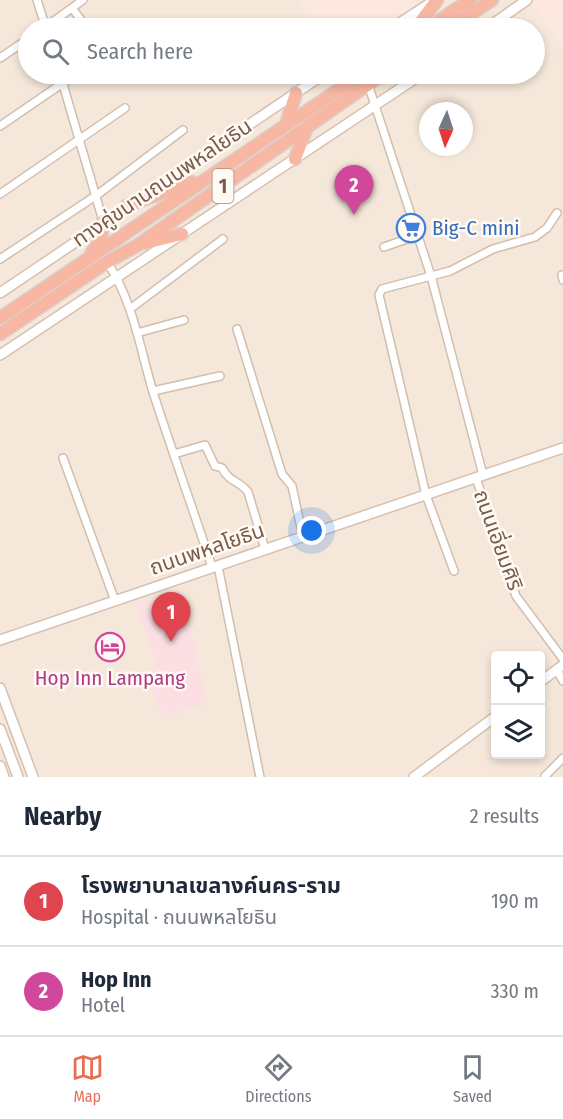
<!DOCTYPE html>
<html lang="en">
<head>
<meta charset="utf-8">
<style>
  body { margin:0; font-family:"Fira Sans Condensed","Noto Sans Thai",sans-serif; background:#f2f2f3; color:#1f2937 }
  .controls { position:absolute; right:18px; bottom:18px; display:grid; overflow:hidden; border-radius:6px; box-shadow:0 3px 9px #0003 }
  .controls button { width:54px; height:54px; display:grid; place-items:center; padding:0; border:0; border-bottom:2px solid #e0e1e3; background:#fff; color:#1f2937; font:30px sans-serif }
  .compass { position:absolute; left:419px; top:102px; width:54px; height:54px; border-radius:50%; background:#fff; box-shadow:0 3px 9px #0003; rotate:183deg }
  .you { position:absolute; left:312px; top:531px; width:21px; height:21px; margin:-15px; border:4px solid #fff; border-radius:50%; background:#1a73e8; box-shadow:0 0 0 9px #1a73e833 }
  .badge { display:grid; place-items:center; width:39px; height:39px; border-radius:50%; background:#e76f51; color:#fff; font-size:20px; font-weight:700 }
  .pin { position:absolute; translate:-50% -50px; filter:drop-shadow(0 2px 3px #0008) }
  .pin::after { content:''; position:absolute; top:32px; width:21px; height:18px; background:inherit; clip-path:polygon(0 0,100% 0,50% 100%) }
  .list { margin:0; padding:0; list-style:none }
  h2 { display:flex; justify-content:space-between; align-items:center; height:78px; margin:0; padding:0 24px; font-size:26px }
  h2 small { font-size:20px; font-weight:400; color:#747a83 }
  .list li { display:grid; grid-template-columns:39px 1fr auto; gap:18px; align-items:center; box-sizing:border-box; height:90px; padding:0 24px; border-top:2px solid #e0e1e3 }
  .list b { display:block; font-size:22px; white-space:nowrap }
  .list p { margin:0; font-size:20px; white-space:nowrap; color:#747a83 }
  .list em { font-size:20px; font-style:normal; color:#747a83 }
  .icon { flex:none; width:33px; height:33px; fill:none; stroke:currentColor; stroke-width:2; stroke-linecap:round; stroke-linejoin:round }
  .map { position:relative; flex:none; width:563px; height:777px; overflow:hidden }
  .search { position:absolute; background:#fff; box-shadow:0 3px 9px #0003; left:18px; right:18px; top:18px; height:66px; display:flex; align-items:center; gap:15px; box-sizing:border-box; padding:0 21px; border-radius:33px; color:#747a83; font-size:22px }
  .sheet { height:258px; background:#fff }
  nav { display:flex; justify-content:space-around; align-items:center; box-sizing:border-box; height:84px; border-top:2px solid #e0e1e3; background:#fff; font-size:16px; color:#747a83 }
  nav a { display:grid; justify-items:center; gap:3px }
  nav .on { color:#e76f51 }
  .map>svg:first-child { display:block }
  .residential { fill:#f5e8da; fill-rule:evenodd }
  .commercial { fill:#fde8e0 }
  .medical { fill:#fbdfe3 }
  .lines { fill:none; stroke-linecap:round; stroke-linejoin:round }
  .street-casing { stroke:#d1beb0; stroke-width:10 }
  .secondary-casing { stroke:#d6c0b0; stroke-width:12 }
  .highway-casing { stroke:#dad1cd; stroke-width:15 }
  .street { stroke:#fff; stroke-width:7 }
  .secondary { stroke:#fff; stroke-width:9 }
  .highway { stroke:#f7b7a3; stroke-width:12 }
  .labels { text-anchor:middle; stroke-width:5; stroke-linejoin:round; paint-order:stroke }
  .shield { fill:#fffaf3; stroke:#a28b7f; stroke-width:1.5 }
  .shield-label { font-size:20px; font-weight:bold; fill:#7a5c4d }
  .street-label { font-size:21px; fill:#7a5c4d; stroke:#fffaf3 }
  .shop-label { font-size:21px; fill:#366cbe; stroke:#fffaf3; text-anchor:start }
  .hotel-label { font-size:21px; fill:#b23c85; stroke:#fffaf3 }
</style>
</head>
<body>
<div class="map">
<svg width="563" height="777" viewBox="0 0 563 777">
  <rect width="100%" height="100%" fill="#fdf6ec"/>
  <!-- residential -->
  <path class="residential" d="M0 0H563V777H0ZM28 28H534V74H28ZM428 111H464V147H428ZM496 656H540V754H496Z"/>
  <!-- commercial -->
  <path class="commercial" d="M297 0H417L418 4 380 28H330L313 25Z
    M535 0H563V48L536 8 529 6Z"/>
  <!-- medical -->
  <path class="medical" d="M182 591 207 703 164 717 149 682 161 678 137 604Z"/>
  <g class="lines">
    <!-- street casing -->
    <g class="street-casing">
      <path id="street" d="M37 0 46 28
        M72 8 87 28
        M44 28 83 0
        M0 58 28 39
        M60 74 103 221
        M368 84 431 276 483 475
        M0 126 76 74
        M0 194 125 108
        M384 247 418 235
        M0 259 97 195 183 130
        M107 262C133 301 140 348 153 392 172 451 193 509 212 567
        M562 275 563 280
        M130 309 223 239
        M237 329 282 474 292 486 303 537
        M137 333 184 320
        M153 391 220 376
        M174 454 205 445 215 466 222 468C230 483 239 480 248 492L265 549
        M63 458 115 601
        M476 478 516 596 563 659
        M218 566 260 777
        M454 571 426 495 379 295 382 289 450 271 493 249 535 237 547 228 557 213
        M557 670 563 681
        M545 776 563 758"/>
    </g>
    <!-- secondary casing -->
    <g class="secondary-casing">
      <path id="secondary" d="M392 28 435 0
        M487 28 527 0
        M0 293 324 74
        M0 355 422 74
        M0 640 563 448
        M540 682 563 665
        M0 688 33 777
        M0 729 18 777
        M0 766 4 777
        M414 777 496 716"/>
    </g>
    <!-- highway casing -->
    <g class="highway-casing">
      <path id="highway" d="M416 28 437 0
        M428 28 470 0
        M450 28 492 0
        M420 75 421 74
        M286 125 296 93
        M295 159 307 127
        M126 206 192 182
        M145 243 182 234
        M91 254 101 238 103 221
        M0 318 362 74
        M0 334 107 262 138 245 383 74"/>
    </g>
    <!-- street -->
    <use href="#street" class="street"/>
    <!-- secondary -->
    <use href="#secondary" class="secondary"/>
    <!-- highway -->
    <use href="#highway" class="highway"/>
  </g>
  <!-- icons -->
  <defs>
    <g id="supermarket-ring" transform="scale(1.5)"><circle r="9.5" fill="#fffaf3" stroke="#3f7fe0" stroke-width="1.5"/><path d="M-6-5.5h2.5l.6 2H6L4.5 2H-2.5L-4.4-4H-6ZM-1.5 3.2a1.3 1.3 0 1 0 .1 0ZM3 3.2a1.3 1.3 0 1 0 .1 0Z" fill="#3f7fe0"/></g>
    <g id="hotel-ring" transform="scale(1.5)"><circle r="9.5" fill="#fffaf3" stroke="#d1479c" stroke-width="1.5"/><path d="M-6-4.5h1.5V1H6V5H4.5V3h-9V5H-6ZM-4 0a1.8 1.8 0 1 1 3.6 0ZM.5 0V-2.5h3Q6-2.5 6 0Z" fill="#d1479c"/></g>
  </defs>
  <g fill-rule="evenodd">
    <use href="#supermarket-ring" x="411" y="228"/>
    <use href="#hotel-ring" x="110" y="647"/>
  </g>
  <g class="labels">
    <!-- shield labels -->
    <rect class="shield" x="212.5" y="169" width="21" height="34" rx="4.5"/>
    <g class="shield-label">
      <text x="223" y="193">1</text>
    </g>
    <!-- street labels -->
    <g class="street-label">
      <text transform="translate(162 183) rotate(-34)" y="7">ทางคู่ขนานถนนพหลโยธิน</text>
      <text transform="translate(498 540) rotate(70)" y="7">ถนนเอี่ยมศิริ</text>
      <text transform="translate(207 549) rotate(-19)" y="7">ถนนพหลโยธิน</text>
    </g>
    <!-- shop labels -->
    <g class="shop-label">
      <text x="432" y="235">Big-C mini</text>
    </g>
    <!-- hotel labels -->
    <g class="hotel-label">
      <text x="110" y="685">Hop Inn Lampang</text>
    </g>
  </g>
</svg>
<div class="controls">
<button><svg class="icon" aria-label="locate" viewBox="0 0 24 24"><circle cx="12" cy="12" r="6"/><path d="M12 2v4M12 18v4M2 12h4M18 12h4"/></svg></button>
<button><svg class="icon" aria-label="layers" viewBox="0 0 24 24"><path d="M12 4l9 5-9 5-9-5zM3 14l9 5 9-5"/></svg></button>
</div>
<svg class="compass" viewBox="-18 -18 36 36"><path d="M0-13l5 13h-10z" fill="#e53935"/><path d="M0 13l5-13h-10z" fill="#747a83"/></svg>
<div class="you"></div>
<div class="pin badge" style="left:171px;top:642px;background:#e0444e">1</div>
<div class="pin badge" style="left:354px;top:215px;background:#d1479c">2</div>
<div class="search"><svg class="icon" aria-label="search" viewBox="0 0 24 24"><circle cx="10" cy="10" r="6"/><path d="M15 15l6 6"/></svg>Search here</div>
</div>
<section class="sheet">
<h2>Nearby<small>2 results</small></h2>
<ul class="list">
<li><span class="badge" style="background:#e0444e">1</span><div><b>โรงพยาบาลเขลางค์นคร-ราม</b><p>Hospital · ถนนพหลโยธิน</p></div><em>190 m</em></li>
<li><span class="badge" style="background:#d1479c">2</span><div><b>Hop Inn</b><p>Hotel</p></div><em>330 m</em></li>
</ul>
</section>
<nav>
<a class="on"><svg class="icon" aria-label="map" viewBox="0 0 24 24"><path d="M3 6l6-2 6 2 6-2v14l-6 2-6-2-6 2zM9 4v14M15 6v14"/></svg>Map</a>
<a><svg class="icon" aria-label="directions" viewBox="0 0 24 24"><path d="M12 3l9 9-9 9-9-9zM9 14v-3h6M13 9l2 2-2 2"/></svg>Directions</a>
<a><svg class="icon" aria-label="saved" viewBox="0 0 24 24"><path d="M7 4h10v16l-5-4-5 4z"/></svg>Saved</a>
</nav>
</body>
</html>
